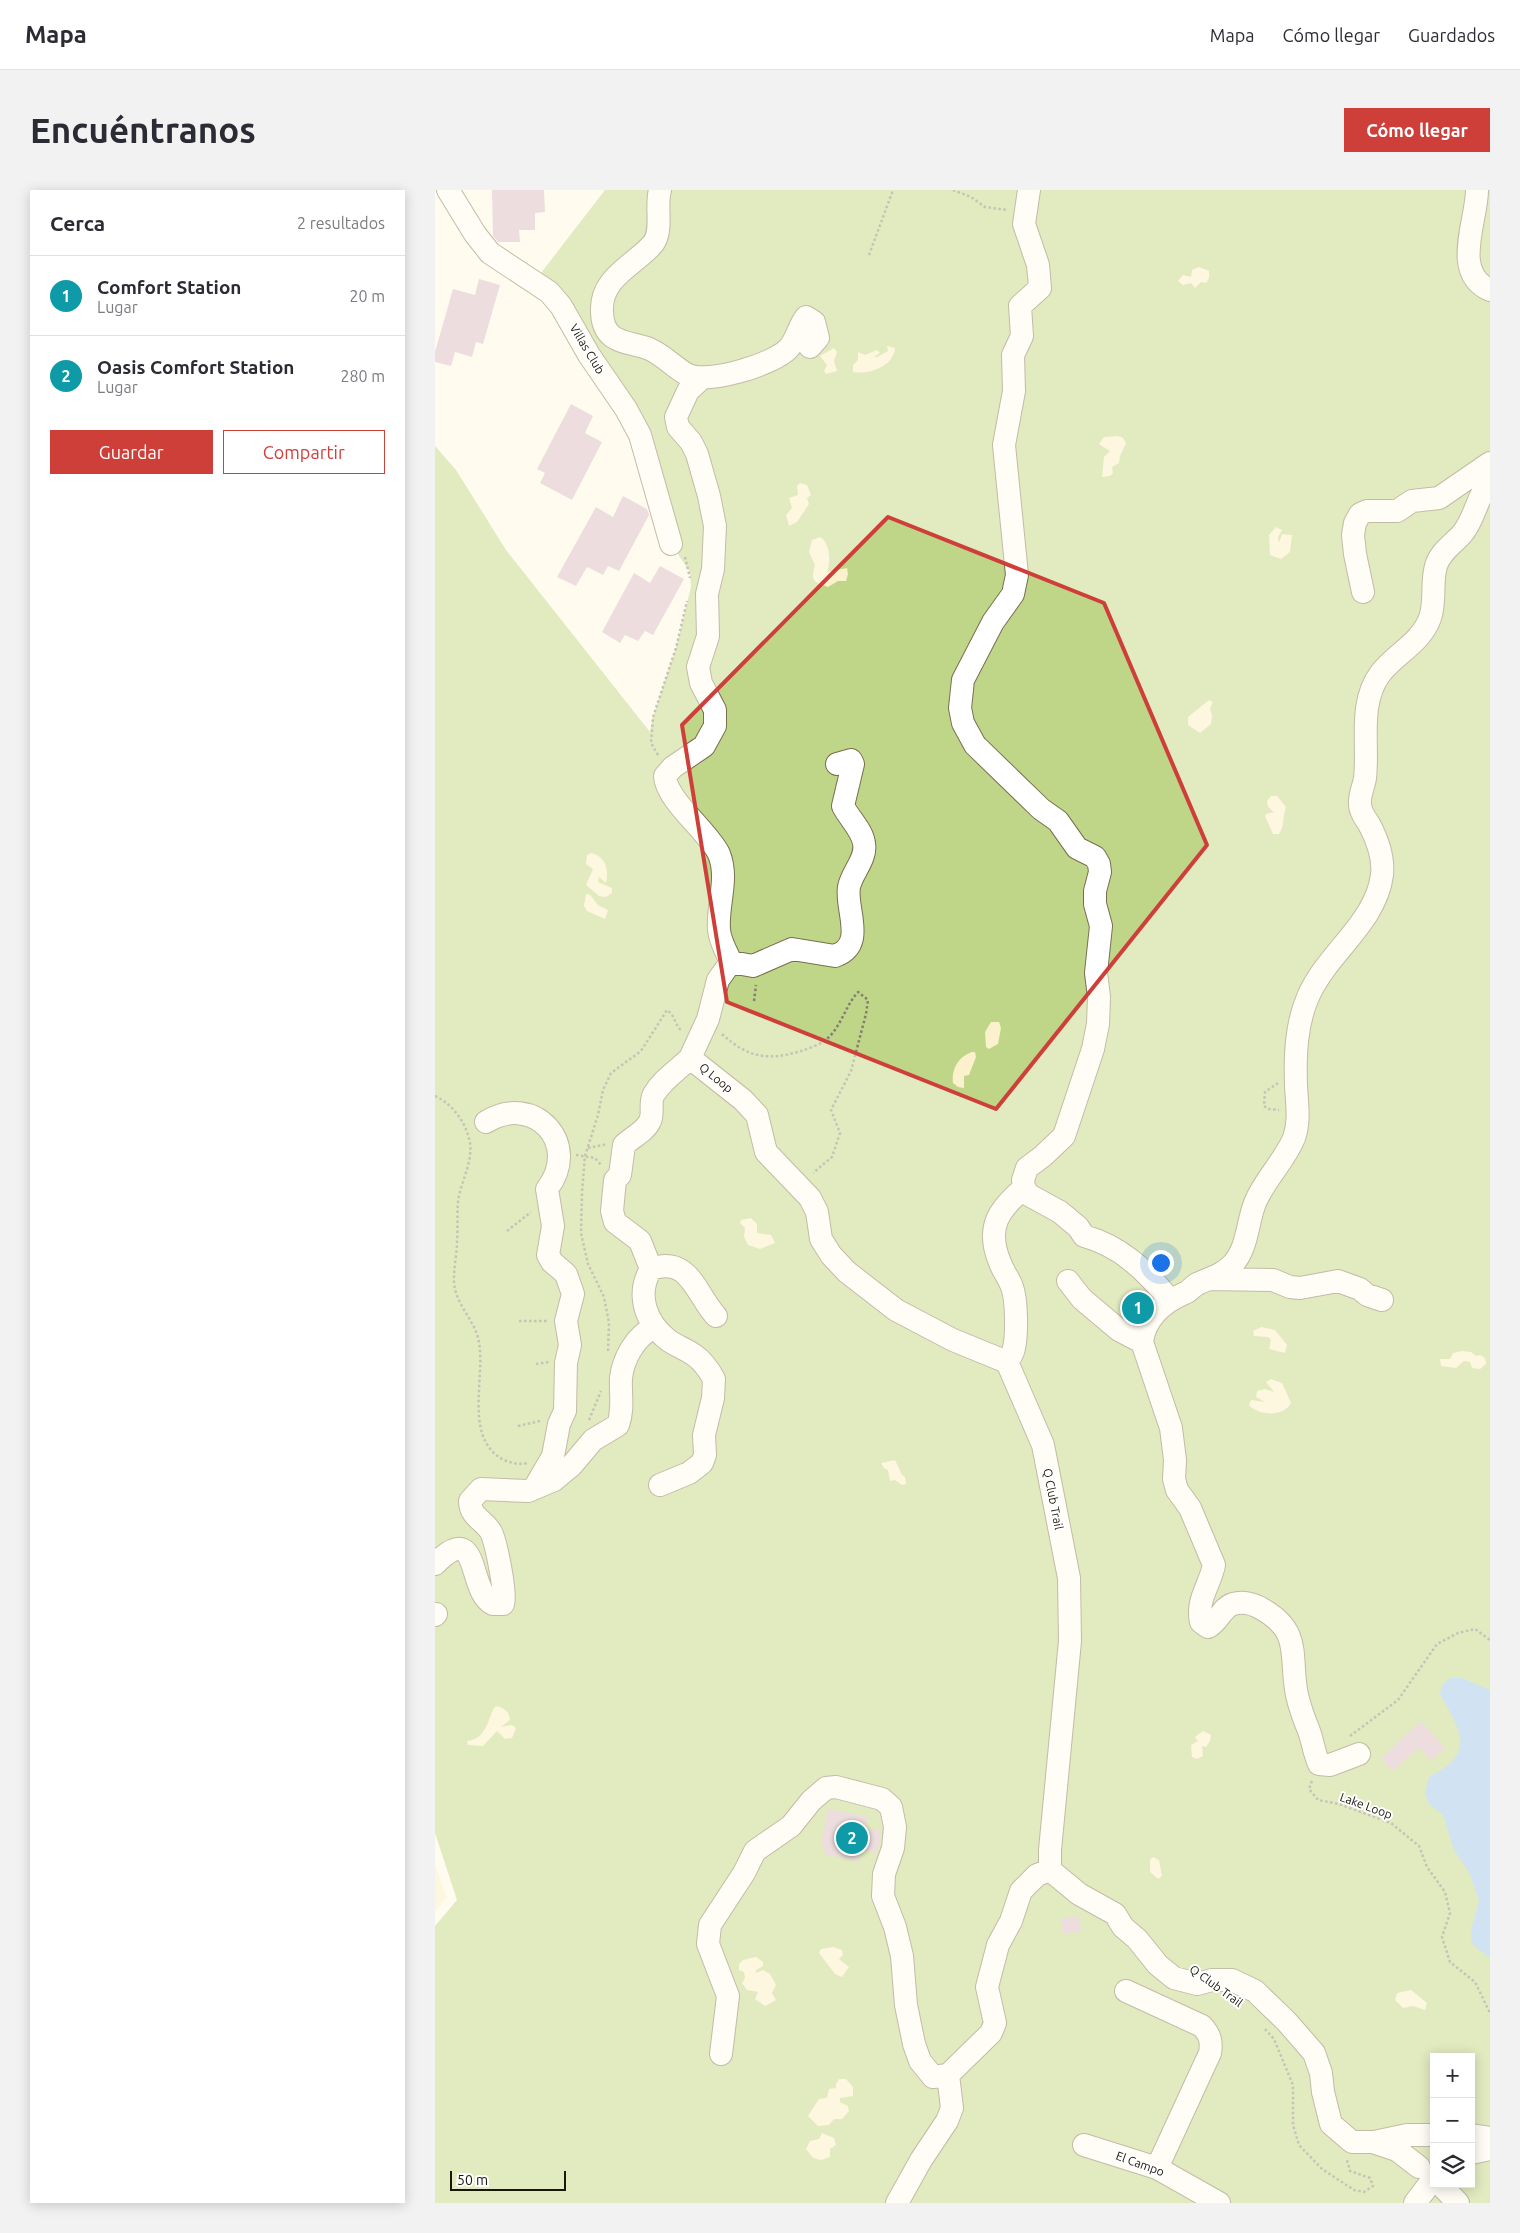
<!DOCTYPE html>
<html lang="es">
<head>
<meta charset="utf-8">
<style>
  body { margin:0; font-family:Ubuntu,sans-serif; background:#f2f2f3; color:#2b2b33 }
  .controls { position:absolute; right:15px; bottom:15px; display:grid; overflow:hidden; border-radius:0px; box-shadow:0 2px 12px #0003 }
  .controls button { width:45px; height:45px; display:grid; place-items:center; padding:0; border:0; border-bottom:1px solid #e1e1e2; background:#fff; color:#2b2b33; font:25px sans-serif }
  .scale { position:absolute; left:15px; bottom:12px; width:116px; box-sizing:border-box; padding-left:5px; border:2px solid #19160a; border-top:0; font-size:14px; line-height:18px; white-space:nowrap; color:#19160a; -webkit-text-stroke:4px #fff; paint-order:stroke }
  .you { position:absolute; left:725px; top:1072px; width:18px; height:18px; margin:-12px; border:4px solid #fff; border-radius:50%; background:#1a73e8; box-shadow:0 0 0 8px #1a73e833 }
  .badge { display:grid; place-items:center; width:32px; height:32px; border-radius:50%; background:#ce3f3a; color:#fff; font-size:16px; font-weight:700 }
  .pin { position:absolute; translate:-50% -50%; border:2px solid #fff; box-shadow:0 1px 5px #0006 }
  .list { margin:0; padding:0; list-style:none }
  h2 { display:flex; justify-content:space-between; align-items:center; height:65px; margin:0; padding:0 20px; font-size:21px }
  h2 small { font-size:16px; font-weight:400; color:#7c7c81 }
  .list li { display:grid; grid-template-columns:32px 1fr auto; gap:15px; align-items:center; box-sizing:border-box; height:80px; padding:0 20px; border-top:1px solid #e1e1e2 }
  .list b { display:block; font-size:19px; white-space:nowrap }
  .list p { margin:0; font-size:16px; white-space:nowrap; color:#7c7c81 }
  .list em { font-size:16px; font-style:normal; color:#7c7c81 }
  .actions { display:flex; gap:10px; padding:15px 20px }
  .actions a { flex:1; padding:11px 0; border:1px solid #ce3f3a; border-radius:0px; text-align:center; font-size:18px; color:#ce3f3a }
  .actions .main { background:#ce3f3a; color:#fff }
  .icon { flex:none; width:28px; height:28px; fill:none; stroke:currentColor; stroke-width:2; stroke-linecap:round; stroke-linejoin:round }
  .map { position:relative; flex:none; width:1055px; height:2013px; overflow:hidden; border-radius:0px }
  header { display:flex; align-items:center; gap:30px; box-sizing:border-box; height:70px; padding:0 25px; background:#fff; border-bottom:1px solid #e1e1e2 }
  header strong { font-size:24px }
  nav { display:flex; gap:28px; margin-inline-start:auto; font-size:18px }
  .intro { display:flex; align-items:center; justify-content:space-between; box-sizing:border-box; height:120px; padding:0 30px }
  h1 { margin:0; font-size:35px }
  .button { padding:12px 22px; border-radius:0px; background:#ce3f3a; color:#fff; font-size:18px; font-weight:700 }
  main { display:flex; gap:30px; padding:0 30px }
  aside { flex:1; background:#fff; border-radius:0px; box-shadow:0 2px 12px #0003 }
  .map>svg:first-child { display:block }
  .green { fill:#bfd587; fill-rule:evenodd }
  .sand { fill:#fbf1cc }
  .water { fill:#99c3f8 }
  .building { fill:#d8b8cb }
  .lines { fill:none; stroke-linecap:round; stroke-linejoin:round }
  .minor-casing { stroke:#786f51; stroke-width:24 }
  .path { stroke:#827f72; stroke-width:2.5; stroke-dasharray:2.5 2.5; stroke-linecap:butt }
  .minor { stroke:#fff; stroke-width:22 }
  .marked { fill:none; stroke:#ce3f3a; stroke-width:4; stroke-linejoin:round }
  .labels { text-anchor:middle; stroke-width:4; stroke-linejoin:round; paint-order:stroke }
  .street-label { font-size:12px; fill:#19160a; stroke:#fff }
</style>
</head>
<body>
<header>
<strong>Mapa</strong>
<nav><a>Mapa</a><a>Cómo llegar</a><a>Guardados</a></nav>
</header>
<div class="intro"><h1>Encuéntranos</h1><a class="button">Cómo llegar</a></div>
<main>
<aside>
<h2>Cerca<small>2 resultados</small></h2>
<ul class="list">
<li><span class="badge" style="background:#0f9aa8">1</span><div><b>Comfort Station</b><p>Lugar</p></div><em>20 m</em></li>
<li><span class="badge" style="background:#0f9aa8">2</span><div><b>Oasis Comfort Station</b><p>Lugar</p></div><em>280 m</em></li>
</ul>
<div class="actions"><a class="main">Guardar</a><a>Compartir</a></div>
</aside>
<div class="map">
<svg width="1055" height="2013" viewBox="0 0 1055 2013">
  <rect width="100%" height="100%" fill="#fffbee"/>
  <!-- green -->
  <path class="green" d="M170 0H1055V2013H0V1736L22 1710 0 1643V256L21 280 71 360 215 542 218 527 241 458 256 397 255 382 236 354 205 245 99 92ZM999 1867H1036V1994H999Z"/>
  <!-- sand -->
  <path class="sand" d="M764 77 774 81V88L771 93 766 92 760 98 756 93 748 95 743 91 748 85 756 87 757 80Z
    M452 156 460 158C459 176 434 185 418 182V175L423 170V162L430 165 442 160 445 163 439 167H442L453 161Z
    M399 158 402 162 399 171 402 181 391 184 389 181 392 175 385 166Z
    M683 246 688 248 691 253 685 266 684 273 677 277 678 283 675 286 667 287 669 267 675 261 664 254 669 247Z
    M365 293 372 295 376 305 372 308 374 314 362 332 354 336 351 325 357 318 354 308 363 305 362 296Z
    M841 337 847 340 843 347 844 353 847 344 857 345 855 362 846 369 835 365 834 345Z
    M385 347C395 352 396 372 392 382L412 378 413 384 411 391H403L393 397C379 391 375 393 380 375L374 362 377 350Z
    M774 510 778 512 775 518 777 526 776 534 765 543 753 535V527Z
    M836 606H842L851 617C847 628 850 635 844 644H838L830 626 831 624 839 622 833 617 832 611Z
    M156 663C171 666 174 680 171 693L164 687 163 692 177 698V703L171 707 164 706 151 695 158 679 151 674 152 665Z
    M151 704 155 705 163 715 173 720 170 729 152 721 149 716Z
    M556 832H564L566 838 563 854 554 859 551 857 550 842Z
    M537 862H540L541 867 534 885 529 886V898L523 897 518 893C516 879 524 866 537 862Z
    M316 1028 322 1034V1043L336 1045 340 1053 325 1059 313 1055 309 1047 310 1038 305 1033 306 1030Z
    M826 1137 840 1140 852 1155 850 1163 834 1159 836 1150 833 1147 819 1146 818 1141Z
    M1027 1161 1036 1162 1041 1166 1045 1165 1050 1168 1051 1174 1045 1179 1037 1178 1035 1172 1029 1171 1021 1178 1006 1176 1005 1169H1015L1018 1163Z
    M836 1189 847 1193 856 1213C849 1227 824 1226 814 1215L816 1210 830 1212 821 1207 822 1201 830 1199 839 1202 831 1192Z
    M460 1270 467 1285 470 1287 471 1294 467 1295 460 1290 455 1291 453 1280 449 1278 446 1273Z
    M62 1516C71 1519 74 1522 75 1530L66 1537 77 1535 81 1538 77 1548 70 1549 62 1541 48 1556 33 1555 32 1551C51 1549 52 1532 59 1518Z
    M768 1541 776 1545 775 1551 771 1557 767 1556 768 1566 762 1569 757 1567 756 1555 763 1551 760 1547Z
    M718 1667 724 1670 727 1686 723 1689 715 1682V1670Z
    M0 1675 12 1707 0 1722Z
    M398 1757 407 1760 408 1765 404 1769 414 1777 407 1787 400 1784 384 1763 386 1759Z
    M321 1767 328 1772V1776L321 1780V1783L328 1780 335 1784 341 1795 337 1803 341 1810 330 1816 320 1809 323 1802 312 1800 307 1793 310 1788 309 1782 304 1780V1774L308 1770Z
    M976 1800 992 1813 990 1820 978 1816 968 1818 960 1810 962 1803Z
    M404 1889H411L418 1897V1906L405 1908V1912L413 1916 414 1921 407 1929H399L394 1935 383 1936 373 1926 384 1909 392 1908 394 1899 401 1898V1894Z
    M387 1943 399 1948 401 1955 395 1959V1967L386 1970 378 1968 371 1959 375 1951 384 1949Z"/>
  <!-- water -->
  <path class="water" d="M1015 1488H1027L1055 1500V1768L1038 1755 1036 1748 1037 1737 1044 1710 1034 1682 1019 1660 1008 1625 994 1614 990 1604 994 1587C1041 1563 1027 1543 1005 1504L1007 1495Z"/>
  <!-- building -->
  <path class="building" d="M57 0H109L110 22 100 23V40H84L85 52H63L58 46Z
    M44 89 65 95 48 154 41 152 37 167 20 162 16 176 0 172V162L18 99 40 105Z
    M136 214 158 226 150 243 167 252 137 310 105 293 110 283 102 279Z
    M188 306 212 319 214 325 184 381 173 376 168 385 152 377 141 396 122 387 161 317 178 327Z
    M225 376 249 389 218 445 210 441 203 451 190 445 185 453 167 442 199 383 215 393Z
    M701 1102 712 1113 700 1130 687 1116Z
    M986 1531 1010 1558 996 1571 984 1557 958 1581 946 1568Z
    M393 1619 433 1627 430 1638 446 1641 442 1663 426 1660 424 1671 389 1664 390 1656 386 1655Z
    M644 1726 646 1741 628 1744 626 1729Z"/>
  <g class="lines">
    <!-- minor casing -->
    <g class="minor-casing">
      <path id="minor" d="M13 0 40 44 55 63 114 102 126 116 154 165 191 219 205 245 236 354
        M225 0C220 16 229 42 217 55 198 76 165 88 167 122 168 153 190 151 212 158 228 164 238 177 253 185 273 194 337 175 353 159 362 150 363 137 371 127L379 132 383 148 375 157
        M594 0 589 34 603 75 605 98 585 116 587 146 578 165 579 201 569 255 582 385 578 404 558 432 528 490 525 518 528 533 540 555 606 619 623 631 642 658 660 667 664 674 665 682 660 701V714L666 736 661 783 664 807 663 834 658 859 629 946 608 966 592 978 588 990 589 998 594 1005 625 1022 643 1037 649 1046C686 1056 711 1081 735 1110
        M1042 0C1042 31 1016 83 1055 100
        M928 402 920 364 918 345 920 333 925 324 932 321H962L977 311 1004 308 1055 273
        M296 772 318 776 357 759 400 766C432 755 410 719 414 697 417 682 432 669 429 653 427 640 414 628 408 616L418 574 416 570 402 574
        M255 868 273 829 283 790 296 772C291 761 285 751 284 740 282 714 294 689 284 664 273 641 231 610 230 586L238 577 269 556 280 536V520L266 493 263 477 273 446 272 404 278 379 280 336 274 306 262 264 256 252 243 237 241 227 253 201 267 188
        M51 932C99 902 147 954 112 999L118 1036 113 1065 117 1072 131 1084 138 1104 131 1131 135 1155 131 1173 130 1221 124 1234 118 1266 100 1297
        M216 1079 205 1051 180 1032 177 1021 180 990 185 985 189 955C197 947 210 942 215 931 219 923 214 912 219 904 228 889 242 881 255 868L308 910 322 925 331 962 375 1008 382 1022 386 1049 396 1065 412 1082 461 1120 518 1150 572 1172 608 1255 634 1388 635 1451 615 1660V1680
        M775 1089 838 1090 855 1097 865 1098 903 1091 925 1099 932 1105 947 1110
        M633 1091 647 1109 684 1140 707 1152
        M572 1172C575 1168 578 1163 579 1158 582 1145 582 1110 577 1097 574 1088 567 1080 564 1070 551 1037 564 1019 589 998
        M225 1295 254 1283 267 1273 270 1265 269 1245 278 1208 279 1189C274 1180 268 1171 259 1165 251 1159 241 1156 233 1150 210 1132 201 1104 216 1079 255 1065 261 1105 281 1126
        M0 1374C46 1327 32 1402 58 1414H68C72 1406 61 1352 56 1342 49 1330 35 1327 35 1311L46 1299 93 1301 119 1290 137 1275 158 1250 183 1235C189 1218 185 1205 186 1188 188 1169 201 1145 219 1138
        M0 1425 1 1424
        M924 1564 895 1575 884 1574C879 1563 878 1552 874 1541 869 1529 865 1518 862 1505 854 1467 868 1442 827 1419 819 1414 808 1411 798 1414 786 1418 784 1432 773 1437L766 1432C761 1410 775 1395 779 1375L755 1318 742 1300 739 1289 740 1270 736 1238 707 1152C710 1128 729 1112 750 1103 754 1102 757 1097 762 1094 775 1088 788 1085 798 1074 813 1057 812 1033 820 1013 829 990 849 972 859 948 865 931 862 914 861 896 860 866 861 834 873 807 891 764 941 733 947 685 949 667 942 649 934 634 930 628 925 621 925 614 924 605 929 596 930 588 934 554 923 514 945 484 960 464 986 453 995 428 1001 411 996 393 1001 376 1005 362 1018 354 1027 344 1040 329 1042 306 1055 291
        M615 1680 644 1704 680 1724 688 1737 702 1749 723 1775 739 1788 762 1794 777 1790H797L820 1801 852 1832 879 1863 886 1883 888 1902 896 1934 917 1952H938L962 1960 984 1977
        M691 1801 767 1836C775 1845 777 1851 775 1863L722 1978
        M286 1864 293 1806 273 1754 275 1735 309 1683 320 1661 356 1636 376 1611 391 1598 401 1597 447 1609 456 1617 460 1637 458 1658 449 1684 448 1706 460 1737 467 1766 471 1815 479 1854 485 1871 498 1887 513 1885 556 1843 560 1833 552 1797 563 1755 576 1731 586 1701 602 1685 615 1680
        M1036 1945 1055 1948
        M939 1952 972 1945H999
        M649 1955 722 1978 784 2013
        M1036 1963 1055 1959
        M1005 1994 1023 2013
        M462 2013 486 1970 512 1931 517 1918 513 1885
        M980 2013 999 1988"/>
    </g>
    <!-- path -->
    <path class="path" d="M518 0 536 7 550 17 572 20
      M434 65 458 0
      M250 367 255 388
      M223 565 216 553 218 527 241 458 252 411
      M319 811 321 795
      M287 844C313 868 333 871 366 861 375 858 387 854 394 847 407 834 411 815 423 802L433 810 431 824 416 881 396 920 405 943 397 967 378 983
      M843 893 830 902 829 916 833 919 844 920
      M0 906C18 914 32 934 35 953 38 973 25 993 23 1012 22 1025 23 1038 22 1051 22 1063 19 1076 19 1088 18 1110 35 1125 42 1144 54 1180 26 1245 67 1269 75 1273 84 1275 93 1273
      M153 958 172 954
      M141 965 160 968 167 976
      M72 1041 96 1022
      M84 1131H114
      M173 1161 174 1133 169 1107 153 1074 146 1043 147 1002 150 966 163 925 168 900 176 883 206 861 232 820C240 825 240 836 247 841
      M101 1174 114 1172
      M154 1230 166 1201
      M83 1236 105 1231
      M915 1546 963 1510 1002 1454 1023 1443 1040 1439 1055 1450
      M877 1591 874 1599 883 1610 904 1614 956 1633 984 1656 992 1677 1010 1702 1015 1723 1007 1747 1015 1772 1040 1792 1055 1823
      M830 1839 839 1849 858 1895V1935L864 1955 887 1979 919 2000 929 2002 938 1996 935 1988 915 1981 912 1970"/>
    <!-- minor -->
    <use href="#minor" class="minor"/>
  </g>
  <!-- marked area -->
  <path d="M0 0H1055V2013H0ZM453 327 669 413 772 655 561 919 292 812 247 535Z" fill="#fffbee" fill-opacity=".55" fill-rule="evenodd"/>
  <path class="marked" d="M453 327 669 413 772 655 561 919 292 812 247 535Z"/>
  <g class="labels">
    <!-- street labels -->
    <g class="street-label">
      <text transform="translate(152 159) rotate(59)" y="4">Villas Club</text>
      <text transform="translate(281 888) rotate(39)" y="4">Q Loop</text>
      <text transform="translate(618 1309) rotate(79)" y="4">Q Club Trail</text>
      <text transform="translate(931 1616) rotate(20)" y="4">Lake Loop</text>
      <text transform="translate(781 1796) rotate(36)" y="4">Q Club Trail</text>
      <text transform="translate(705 1974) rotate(20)" y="4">El Campo</text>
    </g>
  </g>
</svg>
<div class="controls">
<button>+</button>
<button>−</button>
<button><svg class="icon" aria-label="layers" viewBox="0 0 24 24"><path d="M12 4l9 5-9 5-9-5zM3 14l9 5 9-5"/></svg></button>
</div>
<div class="scale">50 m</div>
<div class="you"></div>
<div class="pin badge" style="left:703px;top:1118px;background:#0f9aa8">1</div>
<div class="pin badge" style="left:417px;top:1648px;background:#0f9aa8">2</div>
</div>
</main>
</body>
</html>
